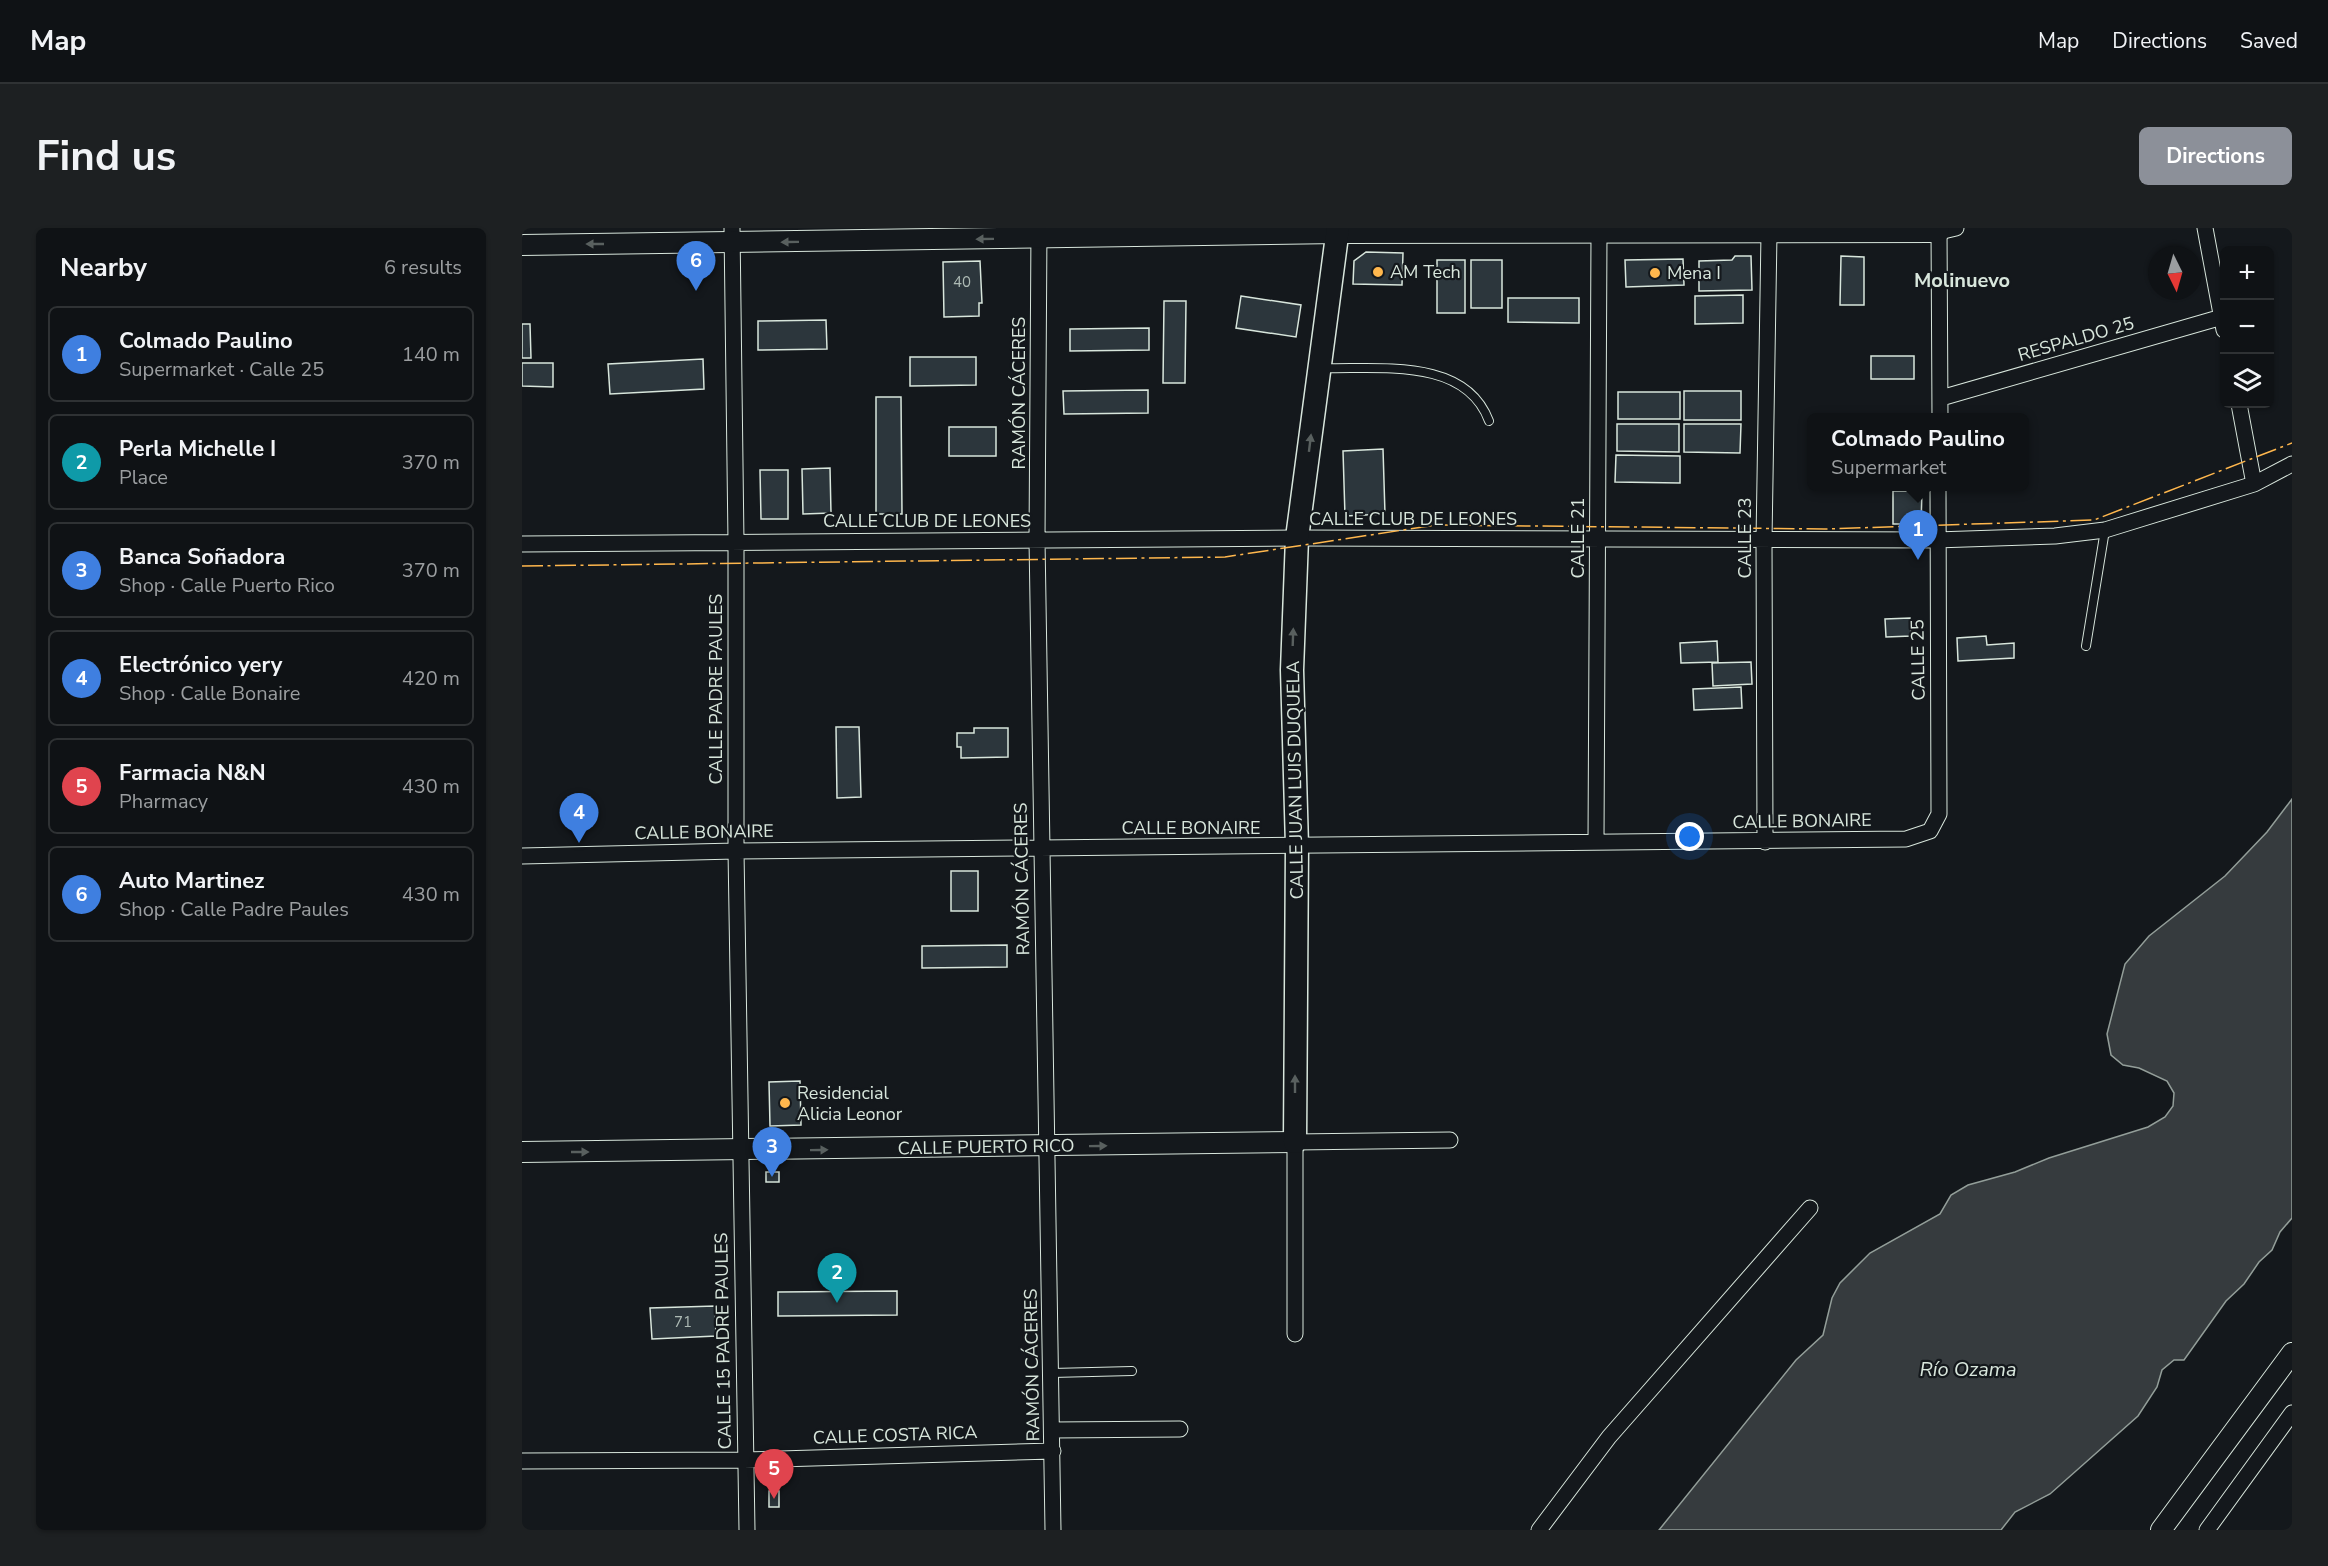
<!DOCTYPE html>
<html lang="en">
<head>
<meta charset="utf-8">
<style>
  body { margin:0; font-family:"Nunito Sans",sans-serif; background:#1d2022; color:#f1f3f6 }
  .controls { position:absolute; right:18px; top:18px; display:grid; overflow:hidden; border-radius:9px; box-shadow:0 2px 4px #0004 }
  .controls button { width:54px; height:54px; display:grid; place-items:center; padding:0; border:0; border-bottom:2px solid #2f3234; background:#0f1215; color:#f1f3f6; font:30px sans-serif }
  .compass { position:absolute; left:1626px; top:18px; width:54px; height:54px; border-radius:50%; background:#0f1215; box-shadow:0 2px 4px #0004; rotate:175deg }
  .you { position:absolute; left:1168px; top:609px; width:21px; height:21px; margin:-15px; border:4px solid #fff; border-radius:50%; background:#1a73e8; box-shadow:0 0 0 9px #1a73e833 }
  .badge { display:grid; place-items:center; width:39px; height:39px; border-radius:50%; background:#8c9099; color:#fff; font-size:20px; font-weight:700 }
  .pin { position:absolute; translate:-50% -50px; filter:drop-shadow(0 2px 3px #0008) }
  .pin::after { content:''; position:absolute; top:32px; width:21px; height:18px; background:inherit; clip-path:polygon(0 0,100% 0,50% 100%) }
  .popup { position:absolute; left:1285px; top:185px; width:222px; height:78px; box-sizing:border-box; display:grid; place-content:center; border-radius:9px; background:#0f1215; filter:drop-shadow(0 2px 4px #0005); font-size:20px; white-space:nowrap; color:#9b9ea0 }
  .popup b { font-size:22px; color:#f1f3f6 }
  .popup::after { content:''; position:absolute; left:50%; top:100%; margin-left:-12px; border:12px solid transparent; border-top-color:#0f1215 }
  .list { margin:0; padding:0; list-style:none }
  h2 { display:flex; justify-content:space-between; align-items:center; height:78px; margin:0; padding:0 24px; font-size:26px }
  h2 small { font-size:20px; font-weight:400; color:#9b9ea0 }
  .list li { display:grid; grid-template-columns:39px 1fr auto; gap:18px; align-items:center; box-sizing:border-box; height:96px; margin:0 12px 12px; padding:0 12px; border:2px solid #2f3234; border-radius:9px }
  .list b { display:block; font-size:22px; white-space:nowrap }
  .list p { margin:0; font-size:20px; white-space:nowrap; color:#9b9ea0 }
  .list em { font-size:20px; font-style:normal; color:#9b9ea0 }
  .icon { flex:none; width:33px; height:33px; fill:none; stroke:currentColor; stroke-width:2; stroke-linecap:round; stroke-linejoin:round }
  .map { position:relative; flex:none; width:1770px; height:1302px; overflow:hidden; border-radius:9px }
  header { display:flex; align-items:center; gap:36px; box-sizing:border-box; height:84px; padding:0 30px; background:#0f1215; border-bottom:2px solid #2f3234 }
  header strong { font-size:28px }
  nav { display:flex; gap:33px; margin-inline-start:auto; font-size:21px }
  .intro { display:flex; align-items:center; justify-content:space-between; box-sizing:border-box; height:144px; padding:0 36px }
  h1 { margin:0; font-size:42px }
  .button { padding:15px 27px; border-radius:9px; background:#8c9099; color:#fff; font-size:21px; font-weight:700 }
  main { display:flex; gap:36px; padding:0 36px }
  aside { flex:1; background:#0f1215; border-radius:9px; box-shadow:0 2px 4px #0004 }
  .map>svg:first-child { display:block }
  .water { fill:#363b3e; stroke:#939e99; stroke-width:1.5 }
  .building { fill:#2c363c; stroke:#d8e6dc; stroke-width:1.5 }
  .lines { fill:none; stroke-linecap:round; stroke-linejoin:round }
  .service-casing { stroke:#d8e6dc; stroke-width:10 }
  .minor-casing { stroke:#d8e6dc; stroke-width:17 }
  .tertiary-casing { stroke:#d8e6dc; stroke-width:22 }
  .secondary-casing { stroke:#d8e6dc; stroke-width:25 }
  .service { stroke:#14181c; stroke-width:8 }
  .minor { stroke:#14181c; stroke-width:15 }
  .tertiary { stroke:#14181c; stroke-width:20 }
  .secondary { stroke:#14181c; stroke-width:22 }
  .power { stroke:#ffb74d; stroke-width:1.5; stroke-dasharray:21 4.5 3 4.5; stroke-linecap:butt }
  .oneway { fill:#59605f }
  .poi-dot { fill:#ffb74d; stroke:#14181c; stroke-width:2 }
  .labels { text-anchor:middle; stroke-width:4.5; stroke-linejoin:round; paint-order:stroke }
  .number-label { font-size:15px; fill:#adbab4 }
  .poi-label { font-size:18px; fill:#d8e6dc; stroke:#14181c; text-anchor:start }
  .street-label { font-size:18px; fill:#d8e6dc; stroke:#14181c }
  .neighbourhood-label { font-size:20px; font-weight:bold; fill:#d8e6dc; stroke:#14181c }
  .water-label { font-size:20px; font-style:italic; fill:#d8e6dc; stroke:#14181c }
</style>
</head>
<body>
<header>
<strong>Map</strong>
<nav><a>Map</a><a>Directions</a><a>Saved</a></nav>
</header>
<div class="intro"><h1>Find us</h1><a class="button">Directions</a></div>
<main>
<aside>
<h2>Nearby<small>6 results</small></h2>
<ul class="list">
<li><span class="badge" style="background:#3f7fe0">1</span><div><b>Colmado Paulino</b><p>Supermarket · Calle 25</p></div><em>140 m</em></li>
<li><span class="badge" style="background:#0f9aa8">2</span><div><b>Perla Michelle I</b><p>Place</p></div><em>370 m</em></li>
<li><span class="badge" style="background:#3f7fe0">3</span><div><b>Banca Soñadora</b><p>Shop · Calle Puerto Rico</p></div><em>370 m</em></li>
<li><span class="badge" style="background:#3f7fe0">4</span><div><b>Electrónico yery</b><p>Shop · Calle Bonaire</p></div><em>420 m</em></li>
<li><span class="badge" style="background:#e0444e">5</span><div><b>Farmacia N&amp;N</b><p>Pharmacy</p></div><em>430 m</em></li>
<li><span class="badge" style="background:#3f7fe0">6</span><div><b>Auto Martinez</b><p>Shop · Calle Padre Paules</p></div><em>430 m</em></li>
</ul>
</aside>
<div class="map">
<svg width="1770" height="1302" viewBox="0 0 1770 1302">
  <rect width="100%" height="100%" fill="#14181c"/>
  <!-- water -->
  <path class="water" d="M1770 571V990L1758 1004 1750 1022 1737 1034 1722 1056 1704 1073 1662 1132H1652L1640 1142 1635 1159 1616 1188 1528 1266 1493 1284 1479 1302H1137L1274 1132 1301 1107 1310 1070 1318 1055 1348 1025 1418 986 1429 967 1446 957 1493 944 1527 930 1626 899 1643 889 1651 878 1652 865 1645 853 1617 840 1601 837 1589 827 1585 806 1603 736 1627 708 1703 648 1745 604Z"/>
  <!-- building -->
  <path class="building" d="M844 24 881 25 880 57 831 56 832 33Z
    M1213 28H1229L1230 62 1177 63V33L1210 32Z
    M1319 28 1342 29V77H1318Z
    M1161 31 1162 57 1104 59 1103 32Z
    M915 32H943V85H915Z
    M949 32H980V80H949Z
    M458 33 460 75H457V88L422 89 421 34Z
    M1221 67V95L1173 96V68Z
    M719 68 779 77 774 109 714 100Z
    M986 70H1057V95L986 94Z
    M642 73H664L663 155H641Z
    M304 92 305 121 236 122V93Z
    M0 96H8L9 130H0Z
    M627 100V122L548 123V101Z
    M1349 128H1392V151H1349Z
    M388 129H454V157L388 158Z
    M181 131 182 161 88 166 86 136Z
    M0 135H31V159L0 158Z
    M626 162V185L542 186 541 163Z
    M1162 163H1219V192H1162Z
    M1096 164H1158V191H1096Z
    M354 169H379L380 286H354Z
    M1095 196H1157V224L1095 223Z
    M1162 196H1219L1218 225 1162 224Z
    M427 199H474V228H427Z
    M861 221 863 286 823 288 821 223Z
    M1094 227 1158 228V255L1093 254Z
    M308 240 309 285 281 286 280 241Z
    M238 242H266V291H239Z
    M1371 263H1400L1399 296H1371Z
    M1388 390 1389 408 1364 409 1363 391Z
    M1464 408 1465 417 1492 415V430L1436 433 1435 410Z
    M1195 413 1196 434 1159 435 1158 415Z
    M1229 434 1230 456 1191 458 1190 435Z
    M1219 459 1220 480 1172 482 1171 461Z
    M314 499H337L339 569 315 570Z
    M452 500H486V529L439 530V519H435V505H452Z
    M429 643H456V683H429Z
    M485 717V739L400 740V718Z
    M278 853 279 897 248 898 247 854Z
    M244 944H257V954H244Z
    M375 1063V1087L256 1088V1064Z
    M193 1078 194 1108 130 1111 128 1080Z
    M247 1263H257V1279H247Z"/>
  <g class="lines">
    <!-- service casing -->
    <g class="service-casing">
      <path id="service" d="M798 140C855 142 943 128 967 193
        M1564 418 1583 302
        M530 1145 610 1143"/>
    </g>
    <!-- minor casing -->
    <g class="minor-casing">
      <path id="minor" d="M210 0 214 314V623L225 1302
        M517 0 515 312 531 1302
        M1417 0 1418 190
        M1683 0 1702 102
        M1417 4 1434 0
        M1419 170 1700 89
        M1717 176 1732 256
        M0 316 775 310 1414 312 1533 308 1583 302 1732 256 1770 236
        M1074 613 1077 7
        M1243 614 1242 312 1247 6
        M0 628 214 623 1384 611 1408 603 1417 586 1416 258
        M773 1106V914L928 912
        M531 1202 658 1201
        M0 1233 222 1232 531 1223
        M1017 1302 1087 1209 1288 980
        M1685 1302 1770 1185"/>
    </g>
    <!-- tertiary casing -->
    <g class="tertiary-casing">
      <path id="tertiary" d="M0 17 816 5 1417 4
        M0 924 773 914
        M1639 1302 1770 1125"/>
    </g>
    <!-- secondary casing -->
    <g class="secondary-casing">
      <path id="secondary" d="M773 914 775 618 770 442 775 310 816 0"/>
    </g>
    <!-- service -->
    <use href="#service" class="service"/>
    <!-- minor -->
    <use href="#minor" class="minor"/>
    <!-- tertiary -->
    <use href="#tertiary" class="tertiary"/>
    <!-- secondary -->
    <use href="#secondary" class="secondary"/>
    <!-- power -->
    <path class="power" d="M0 338 703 329 914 297 1302 301 1572 292 1770 215"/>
  </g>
  <!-- one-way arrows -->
  <defs><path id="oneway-solid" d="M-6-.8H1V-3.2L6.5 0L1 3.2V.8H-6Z" transform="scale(1.5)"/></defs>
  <g class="oneway">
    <use href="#oneway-solid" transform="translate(463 11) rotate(179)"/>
    <use href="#oneway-solid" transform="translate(268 14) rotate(179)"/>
    <use href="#oneway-solid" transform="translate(73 16) rotate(180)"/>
    <use href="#oneway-solid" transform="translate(788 215) rotate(-83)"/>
    <use href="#oneway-solid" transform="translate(771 409) rotate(-88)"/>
    <use href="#oneway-solid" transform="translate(773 856) rotate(-90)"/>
    <use href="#oneway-solid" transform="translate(576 918) rotate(-1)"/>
    <use href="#oneway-solid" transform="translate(297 922) rotate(-1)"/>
    <use href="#oneway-solid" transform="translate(58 924)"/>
  </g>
  <!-- markers -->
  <g class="poi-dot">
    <circle cx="856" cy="44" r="6"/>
    <circle cx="1133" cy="45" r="6"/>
    <circle cx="263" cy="875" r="6"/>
  </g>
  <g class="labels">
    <!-- number labels -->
    <g class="number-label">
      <text x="440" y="59">40</text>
      <text x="161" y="1099">71</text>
    </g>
    <!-- poi labels -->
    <g class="poi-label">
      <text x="868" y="50">AM Tech</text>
      <text x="1145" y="51">Mena I</text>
      <text x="275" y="871">Residencial<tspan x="275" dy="21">Alicia Leonor</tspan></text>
    </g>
    <!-- street labels -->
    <g class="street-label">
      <text transform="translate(1554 111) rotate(-16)" y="6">RESPALDO 25</text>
      <text transform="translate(497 165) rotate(-90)" y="6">RAMÓN CÁCERES</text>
      <text x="891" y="297">CALLE CLUB DE LEONES</text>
      <text x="405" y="299">CALLE CLUB DE LEONES</text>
      <text transform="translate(1056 310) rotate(-90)" y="6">CALLE 21</text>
      <text transform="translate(1223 310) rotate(-90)" y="6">CALLE 23</text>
      <text transform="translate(1396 432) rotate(-91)" y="6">CALLE 25</text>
      <text transform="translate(194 461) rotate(-90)" y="6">CALLE PADRE PAULES</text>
      <text transform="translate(773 552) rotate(-91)" y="6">CALLE JUAN LUIS DUQUELA</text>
      <text transform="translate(1280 593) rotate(-1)" y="6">CALLE BONAIRE</text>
      <text x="669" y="606">CALLE BONAIRE</text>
      <text transform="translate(182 604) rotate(-1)" y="6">CALLE BONAIRE</text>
      <text transform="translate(500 651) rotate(-91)" y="6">RAMÓN CÁCERES</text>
      <text transform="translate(464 919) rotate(-1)" y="6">CALLE PUERTO RICO</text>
      <text transform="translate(201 1113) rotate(-91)" y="6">CALLE 15 PADRE PAULES</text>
      <text transform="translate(510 1137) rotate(-91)" y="6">RAMÓN CÁCERES</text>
      <text transform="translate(373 1207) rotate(-2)" y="6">CALLE COSTA RICA</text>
    </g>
    <!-- neighbourhood labels -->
    <g class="neighbourhood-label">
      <text x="1440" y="59">Molinuevo</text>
    </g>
    <!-- water labels -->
    <g class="water-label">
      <text x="1446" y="1148">Río Ozama</text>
    </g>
  </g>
</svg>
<div class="controls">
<button>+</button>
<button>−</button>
<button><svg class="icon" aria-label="layers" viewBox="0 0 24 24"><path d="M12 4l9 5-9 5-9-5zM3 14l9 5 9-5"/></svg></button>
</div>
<svg class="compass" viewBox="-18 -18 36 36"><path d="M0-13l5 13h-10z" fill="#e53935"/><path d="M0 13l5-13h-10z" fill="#9b9ea0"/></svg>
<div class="you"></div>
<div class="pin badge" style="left:1396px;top:332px;background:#3f7fe0">1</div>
<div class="popup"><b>Colmado Paulino</b>Supermarket</div>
<div class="pin badge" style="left:315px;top:1075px;background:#0f9aa8">2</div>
<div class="pin badge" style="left:250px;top:949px;background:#3f7fe0">3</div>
<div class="pin badge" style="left:57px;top:615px;background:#3f7fe0">4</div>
<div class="pin badge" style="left:252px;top:1271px;background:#e0444e">5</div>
<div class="pin badge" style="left:174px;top:63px;background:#3f7fe0">6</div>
</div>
</main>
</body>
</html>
